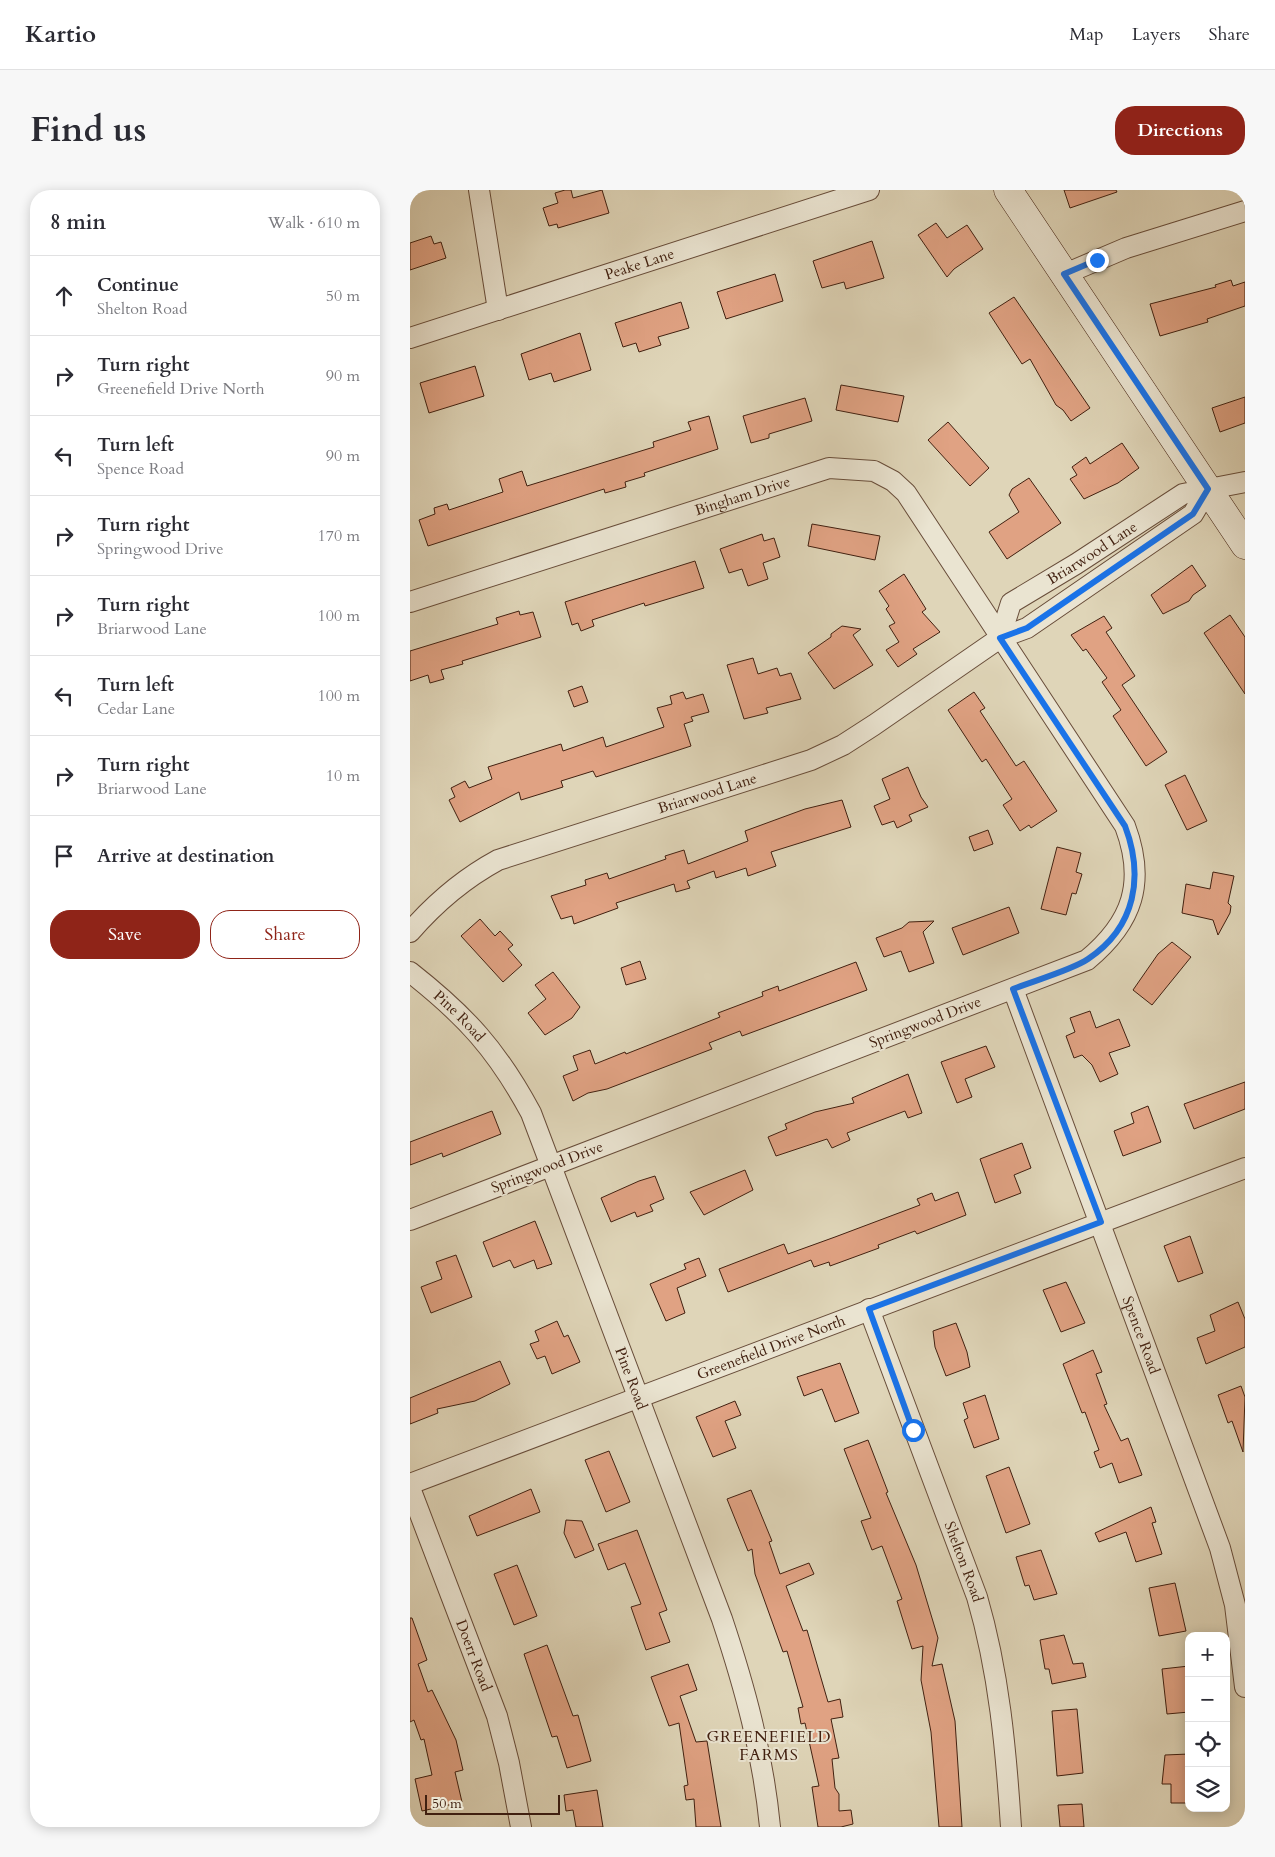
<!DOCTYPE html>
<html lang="en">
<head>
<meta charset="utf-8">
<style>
  body { margin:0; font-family:Cardo,serif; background:#f7f7f7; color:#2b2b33 }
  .controls { position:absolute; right:15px; bottom:15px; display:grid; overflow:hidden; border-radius:10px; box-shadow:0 2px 12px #0003 }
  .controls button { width:45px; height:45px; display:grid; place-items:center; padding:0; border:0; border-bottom:1px solid #e1e1e2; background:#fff; color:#2b2b33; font:25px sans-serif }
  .scale { position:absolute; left:15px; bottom:12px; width:135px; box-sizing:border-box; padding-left:5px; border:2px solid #412010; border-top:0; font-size:14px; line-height:18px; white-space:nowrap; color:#412010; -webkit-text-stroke:4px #eae4d1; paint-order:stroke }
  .stop { position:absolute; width:15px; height:15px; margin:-11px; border:4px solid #1a73e8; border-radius:50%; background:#fff }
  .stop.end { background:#1a73e8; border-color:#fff; box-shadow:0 1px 5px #0008 }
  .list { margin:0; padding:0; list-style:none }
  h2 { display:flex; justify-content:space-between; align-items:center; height:65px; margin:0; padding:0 20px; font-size:21px }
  h2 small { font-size:16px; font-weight:400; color:#7c7c81 }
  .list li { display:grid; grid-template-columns:32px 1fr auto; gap:15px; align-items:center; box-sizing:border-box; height:80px; padding:0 20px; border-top:1px solid #e1e1e2 }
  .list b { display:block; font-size:19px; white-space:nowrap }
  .list p { margin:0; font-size:16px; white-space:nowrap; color:#7c7c81 }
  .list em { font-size:16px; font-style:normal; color:#7c7c81 }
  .actions { display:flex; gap:10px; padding:15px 20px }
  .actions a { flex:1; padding:11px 0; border:1px solid #8f2418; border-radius:20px; text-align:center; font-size:18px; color:#8f2418 }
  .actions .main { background:#8f2418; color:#fff }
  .icon { flex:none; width:28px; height:28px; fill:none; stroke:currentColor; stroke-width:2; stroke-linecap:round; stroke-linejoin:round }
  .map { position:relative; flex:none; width:835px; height:1637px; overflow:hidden; border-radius:20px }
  header { display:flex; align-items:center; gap:30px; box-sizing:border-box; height:70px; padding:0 25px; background:#fff; border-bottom:1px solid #e1e1e2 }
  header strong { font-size:24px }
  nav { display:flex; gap:28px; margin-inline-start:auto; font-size:18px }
  .intro { display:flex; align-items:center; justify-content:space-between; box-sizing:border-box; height:120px; padding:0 30px }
  h1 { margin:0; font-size:35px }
  .button { padding:12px 22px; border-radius:20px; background:#8f2418; color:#fff; font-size:18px; font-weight:700 }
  main { display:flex; gap:30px; padding:0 30px }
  aside { flex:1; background:#fff; border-radius:20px; box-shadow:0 2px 12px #0003 }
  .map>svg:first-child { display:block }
  .building { fill:#e0a283; stroke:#412010 }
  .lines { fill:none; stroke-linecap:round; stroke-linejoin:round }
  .street-casing { stroke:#684d3a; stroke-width:22 }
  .secondary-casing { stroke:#412010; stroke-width:29 }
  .street { stroke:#eae4d1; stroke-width:20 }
  .secondary { stroke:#eae4d1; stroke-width:28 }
  .route { stroke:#1a73e8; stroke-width:6 }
  .labels { text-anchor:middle; stroke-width:4; stroke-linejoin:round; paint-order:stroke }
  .street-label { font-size:15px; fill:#412010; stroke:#eae4d1 }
  .neighbourhood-label { font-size:16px; letter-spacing:1px; fill:#412010; stroke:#eae4d1 }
</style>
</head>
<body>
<header>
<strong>Kartio</strong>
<nav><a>Map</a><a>Layers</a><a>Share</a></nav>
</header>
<div class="intro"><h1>Find us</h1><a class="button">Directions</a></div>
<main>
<aside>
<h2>8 min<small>Walk · 610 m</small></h2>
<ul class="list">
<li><svg class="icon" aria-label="ahead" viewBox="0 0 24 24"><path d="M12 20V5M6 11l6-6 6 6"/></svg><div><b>Continue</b><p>Shelton Road</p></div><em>50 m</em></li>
<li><svg class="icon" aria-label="right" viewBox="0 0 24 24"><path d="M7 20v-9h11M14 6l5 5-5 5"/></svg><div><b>Turn right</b><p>Greenefield Drive North</p></div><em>90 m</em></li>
<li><svg class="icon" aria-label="left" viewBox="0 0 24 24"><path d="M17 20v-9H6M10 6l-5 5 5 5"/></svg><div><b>Turn left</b><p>Spence Road</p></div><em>90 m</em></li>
<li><svg class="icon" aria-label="right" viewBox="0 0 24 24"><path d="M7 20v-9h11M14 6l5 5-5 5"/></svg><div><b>Turn right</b><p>Springwood Drive</p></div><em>170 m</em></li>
<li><svg class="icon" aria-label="right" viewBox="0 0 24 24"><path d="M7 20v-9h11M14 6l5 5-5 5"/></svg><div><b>Turn right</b><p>Briarwood Lane</p></div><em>100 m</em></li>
<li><svg class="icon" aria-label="left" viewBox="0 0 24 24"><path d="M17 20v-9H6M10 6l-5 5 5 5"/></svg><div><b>Turn left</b><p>Cedar Lane</p></div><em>100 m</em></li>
<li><svg class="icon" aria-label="right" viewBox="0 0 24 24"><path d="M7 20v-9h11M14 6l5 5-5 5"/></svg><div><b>Turn right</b><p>Briarwood Lane</p></div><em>10 m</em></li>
<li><svg class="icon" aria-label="arrive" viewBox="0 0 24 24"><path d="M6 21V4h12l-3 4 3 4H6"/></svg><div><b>Arrive at destination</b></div></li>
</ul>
<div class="actions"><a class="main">Save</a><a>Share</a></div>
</aside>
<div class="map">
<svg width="835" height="1637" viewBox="0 0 835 1637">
  <rect width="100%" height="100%" fill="#dfd5b8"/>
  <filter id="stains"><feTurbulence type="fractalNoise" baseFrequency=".004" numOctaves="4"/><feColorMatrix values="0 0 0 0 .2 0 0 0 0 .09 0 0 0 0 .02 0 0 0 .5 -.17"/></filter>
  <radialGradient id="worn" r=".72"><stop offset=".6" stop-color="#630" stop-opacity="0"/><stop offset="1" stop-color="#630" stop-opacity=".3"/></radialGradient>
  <!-- building -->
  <path class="building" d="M155 0H161L163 8 192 0 199 23 148 38 147 34 139 36 133 18 148 13 145 3Z
    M654 0H706L707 2 660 18Z
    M526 33 537 48 557 35 573 59 544 79 537 87 508 45Z
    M21 46 24 54 31 52 36 68 0 80V53Z
    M462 51 474 88 436 99 434 92 412 98 403 71Z
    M365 84 373 111 316 129 307 102Z
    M821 90 823 96 835 92V116L797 129 798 132 750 146 740 114 806 97 805 95Z
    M604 107 680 218 661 231 653 220 646 215 620 169 612 174 579 123Z
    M271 112 279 138 248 147 251 155 229 162 226 153 213 157 205 133Z
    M170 143 181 180 144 192 141 183 119 190 111 164Z
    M65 176 74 206 19 223 10 193Z
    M431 195 494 206 488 232 426 220Z
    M835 207V233L810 242 802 218Z
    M395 208 402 231 359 244V248L341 253 333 226Z
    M299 226 308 259 234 283 235 286 215 292 216 297 195 303 194 299 18 356 9 330 25 324 24 318 37 314 39 320 93 302 89 289 112 281 117 296 244 257 243 252 281 240 278 232Z
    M538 232 579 278 560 296 518 250Z
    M712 253 729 278 708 293 674 309 660 289 667 285 662 277 676 267 680 274Z
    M619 288 651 333 597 369 579 342 609 322 599 305 602 299Z
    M402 334 470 346 465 370 398 356Z
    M352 344 354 351 364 348 370 367 353 373 358 389 338 396 332 379 319 383 310 359Z
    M285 371 294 398 235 416 234 413 182 430 184 436 171 441 168 433 162 435 155 412Z
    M782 375 796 396 783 405 779 411 753 424 741 405Z
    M494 384 516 419 512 422 530 442 503 459 507 464 488 477 476 460 489 452 479 436 485 433 476 419 479 416 469 401Z
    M109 421 110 425 123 422 131 447 52 471 53 474 31 480 34 489 20 493 18 485 0 491V461L88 434 86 428Z
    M820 425 835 447V504L794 443Z
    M694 426 702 438 696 442 725 486 712 495 757 562 736 576 703 526 711 520 692 492 697 488 676 459 673 461 661 445Z
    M432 436 451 439 443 445 463 475 424 499 398 463 421 447V444Z
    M343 468 348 484 367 478 370 486 381 483 391 509 356 518 358 523 334 529 317 475Z
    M172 496 178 512 164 517 158 501Z
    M273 502 276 509 293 504 299 522 281 527 283 531 274 534 281 556 186 587 183 581 151 591 153 597 111 610 109 602 50 632 39 610 45 607 41 598 55 591 59 598 82 589 78 577 151 554 153 561 193 547 196 557 254 537 247 518 262 514 260 506Z
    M564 502 575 518 570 521 606 576 614 571 647 621 621 638 619 635 610 641 593 615 602 609 576 569 572 572 538 520Z
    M498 577 511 607 518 617 499 625 502 631 487 638 484 631 472 635 464 616 480 609 472 589Z
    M775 585 797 631 777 640 755 595Z
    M432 610 441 637 361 662 366 676 338 686 336 678 306 688 304 681 277 691 280 698 266 702 264 694 206 713 208 718 164 734 162 726 151 729 141 706 176 695 175 690 197 683 199 689 256 669 255 666 274 660 278 674 338 651 335 641 395 619Z
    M578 640 583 654 564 661 559 647Z
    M647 657 671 663 666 682 672 684 666 704 662 703 656 725 631 719Z
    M803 682 824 686 818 713 821 716 820 723 808 745 803 730 772 723 776 694 800 699Z
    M599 717 609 743 553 765 542 738Z
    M70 729 85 746 90 741 103 755 98 759 112 775 93 792 51 746Z
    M524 731 513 742 524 773 499 782 491 761 474 767 466 748 492 738 499 732Z
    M762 752 781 767 742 815 723 800 748 764Z
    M230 771 236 789 216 795 211 778Z
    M446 772 457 800 332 846 330 841 299 853 302 859 197 899 178 903 163 911 153 886 168 880 163 866 180 860 185 874 215 862 216 864 310 827 308 823 353 806 352 802 368 796 369 801Z
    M143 782 170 817 162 828 135 845 118 823 136 809 125 795Z
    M680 821 686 838 709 829 720 856 699 863 708 884 690 892 682 875 672 865 664 868 656 846 665 842 660 828Z
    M576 856 585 877 555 889 562 907 547 913 531 872Z
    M498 884 512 923 498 928 495 921 437 943 440 950 422 958 417 949 366 966 358 947 377 939 375 934 405 922 444 913 442 908Z
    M835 892V919L784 939 774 914Z
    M738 916 751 952 713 966 704 941 724 933 721 923Z
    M82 921 91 944 33 967 32 963 0 975V952Z
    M612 953 621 978 604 985 611 1003 585 1013 570 969Z
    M335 980 343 1000 294 1025 280 1002Z
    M245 986 254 1009 240 1015 243 1021 227 1027 225 1022 201 1032 191 1008 229 991Z
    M548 1002 556 1025 507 1044 505 1041 468 1055 469 1058 420 1076 419 1072 404 1077 401 1070 318 1102 309 1079 374 1054 378 1064 425 1047 510 1015 507 1009 522 1003 525 1011Z
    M125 1031 142 1074 127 1079 124 1070 104 1078 100 1070 83 1077 73 1052Z
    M780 1046 793 1083 768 1092 754 1056Z
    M46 1065 62 1107 21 1123 11 1097 32 1089 26 1072Z
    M289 1068 296 1086 267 1098 275 1123 256 1131 240 1094 276 1079 274 1074Z
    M656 1092 675 1133 651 1142 633 1100Z
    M828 1112 835 1129V1157L796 1174 787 1148 805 1141 800 1125Z
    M147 1131 154 1147 158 1145 170 1172 142 1184 135 1166 127 1169 120 1154 129 1151 125 1141Z
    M546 1133 557 1162 560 1177 536 1186 525 1157 523 1141Z
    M683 1160 692 1182 686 1184 697 1214 694 1215 711 1251 718 1248 732 1285 709 1293 702 1273 690 1278 684 1262 689 1260 675 1222 672 1223 653 1174Z
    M90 1171 100 1194 65 1211 27 1219 28 1223 0 1234V1208Z
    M430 1173 449 1223 425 1232 412 1199 394 1206 387 1187Z
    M831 1196 835 1207 833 1262 822 1231 818 1233 808 1205Z
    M575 1205 589 1249 564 1258 554 1230 558 1228 553 1213Z
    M325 1211 331 1225 315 1231 326 1258 303 1267 286 1227Z
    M458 1250 478 1302 476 1303 506 1375 528 1448 522 1476 532 1474 545 1531 552 1637H529L521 1542 511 1490 513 1456 502 1459 487 1411 492 1409 472 1356 462 1360 451 1331 461 1328 434 1259Z
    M199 1261 220 1312 196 1322 175 1270Z
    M599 1277 620 1334 596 1343 576 1286Z
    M121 1299 130 1322 67 1346 59 1326Z
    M341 1300 362 1351 359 1352 370 1384 399 1373 404 1384 376 1396 393 1441 397 1440 418 1512 430 1509 433 1527 421 1529 429 1568 422 1569 425 1598 429 1604V1621L441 1620 443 1634 431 1637H408L402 1597 409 1596 395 1533 391 1534 388 1518 393 1517 377 1461 373 1462 345 1384 342 1359 338 1361 317 1309Z
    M741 1317 746 1332 742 1333 752 1364 726 1372 716 1342 689 1352 685 1343Z
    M156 1330 172 1331 184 1360 165 1368 154 1343Z
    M227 1340 257 1420 249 1423 260 1452 236 1460 221 1417 231 1414 215 1373 198 1380 188 1354Z
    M631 1360 647 1404 624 1410 619 1395 615 1396 606 1367Z
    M107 1375 127 1426 104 1435 84 1384Z
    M765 1393 776 1441 749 1446 739 1398Z
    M0 1428H2L17 1470 8 1474 18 1502 22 1500 46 1550 53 1580 45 1582 52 1612 12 1621 5 1589 22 1585 14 1549 11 1550 4 1530 0 1532Z
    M654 1445 663 1474 673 1473 676 1487 642 1494 639 1479H635L630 1450Z
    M137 1455 163 1526 168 1525 181 1571 157 1578 147 1546 142 1547 114 1464Z
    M278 1474 287 1500 270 1506 286 1552 297 1551 311 1637H286L284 1609 276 1610 274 1596 278 1595 269 1533 259 1536 241 1487Z
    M779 1476V1522L757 1524 752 1479Z
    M667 1519 673 1583 647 1586 642 1521Z
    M779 1564V1613H761V1594H752L755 1565Z
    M187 1600 193 1637H166L163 1620 156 1621 154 1605Z
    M672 1614 674 1637H650L648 1615Z"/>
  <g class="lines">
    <!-- street casing -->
    <g class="street-casing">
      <g id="street">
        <path d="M69 0 88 120"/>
        <path d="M655 84 716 58 835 21"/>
        <path id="s1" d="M0 148 459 0"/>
        <path id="s2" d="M0 412 419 278 464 281 483 291 496 303 715 636C736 692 723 732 677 770L0 1030"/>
        <path id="s3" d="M590 448 601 413 666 374 773 304 835 292"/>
        <path id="s4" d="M0 742C26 712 53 689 88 670L401 570 433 555 464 535 590 448 617 438 783 324 798 299"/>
        <path id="s5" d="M0 782C56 826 87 860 121 923L312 1429C335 1498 353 1564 360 1637"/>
        <path id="s6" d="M603 799 810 1358 825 1415 835 1497"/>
        <path id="s7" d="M459 1119 567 1407C589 1482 596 1559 601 1637"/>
        <path id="s8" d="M0 1294 835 978"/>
        <path id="s9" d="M0 1298 87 1526 99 1573 111 1637"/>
      </g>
    </g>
    <!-- secondary casing -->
    <g class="secondary-casing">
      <path id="secondary" d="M598 0 835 355"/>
    </g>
    <!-- street -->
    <use href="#street" class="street"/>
    <!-- secondary -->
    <use href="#secondary" class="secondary"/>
  </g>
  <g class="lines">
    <!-- route -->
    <path class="route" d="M503 1240 459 1119 691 1032 603 799C623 791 662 780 678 769 726 737 734 686 715 636L590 448 617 438 783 324 798 299 654 84 687 70"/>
  </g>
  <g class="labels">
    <!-- street labels -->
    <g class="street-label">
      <text dy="5" stroke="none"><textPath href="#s1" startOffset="241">Peake Lane</textPath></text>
      <text dy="5" stroke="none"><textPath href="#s2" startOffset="349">Bingham Drive</textPath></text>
      <text dy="5" stroke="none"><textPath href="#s3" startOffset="132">Briarwood Lane</textPath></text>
      <text dy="5" stroke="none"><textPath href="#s4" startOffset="334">Briarwood Lane</textPath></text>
      <text dy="5" stroke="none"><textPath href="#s5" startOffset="66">Pine Road</textPath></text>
      <text transform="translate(515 832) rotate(-21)" y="5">Springwood Drive</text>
      <text transform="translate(137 977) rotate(-21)" y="5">Springwood Drive</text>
      <text dy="5" stroke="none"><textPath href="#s6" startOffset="369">Spence Road</textPath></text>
      <text dy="5" stroke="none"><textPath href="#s8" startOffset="386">Greenefield Drive North</textPath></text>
      <text dy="5" stroke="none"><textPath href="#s5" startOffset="471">Pine Road</textPath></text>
      <text dy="5" stroke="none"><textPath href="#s7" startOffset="270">Shelton Road</textPath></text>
      <text dy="5" stroke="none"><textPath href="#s9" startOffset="179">Doerr Road</textPath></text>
    </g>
    <!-- neighbourhood labels -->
    <g class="neighbourhood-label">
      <text x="359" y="1552">GREENEFIELD<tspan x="359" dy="18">FARMS</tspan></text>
    </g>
  </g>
  <rect width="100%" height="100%" filter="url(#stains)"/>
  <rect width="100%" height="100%" fill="url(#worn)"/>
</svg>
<div class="controls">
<button>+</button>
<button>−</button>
<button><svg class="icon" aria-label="locate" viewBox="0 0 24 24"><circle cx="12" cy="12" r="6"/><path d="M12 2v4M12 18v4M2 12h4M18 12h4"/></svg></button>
<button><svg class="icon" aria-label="layers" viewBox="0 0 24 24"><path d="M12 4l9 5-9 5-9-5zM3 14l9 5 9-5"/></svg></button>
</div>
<div class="scale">50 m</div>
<div class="stop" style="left:503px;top:1240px"></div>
<div class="stop end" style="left:687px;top:70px"></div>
</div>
</main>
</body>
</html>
